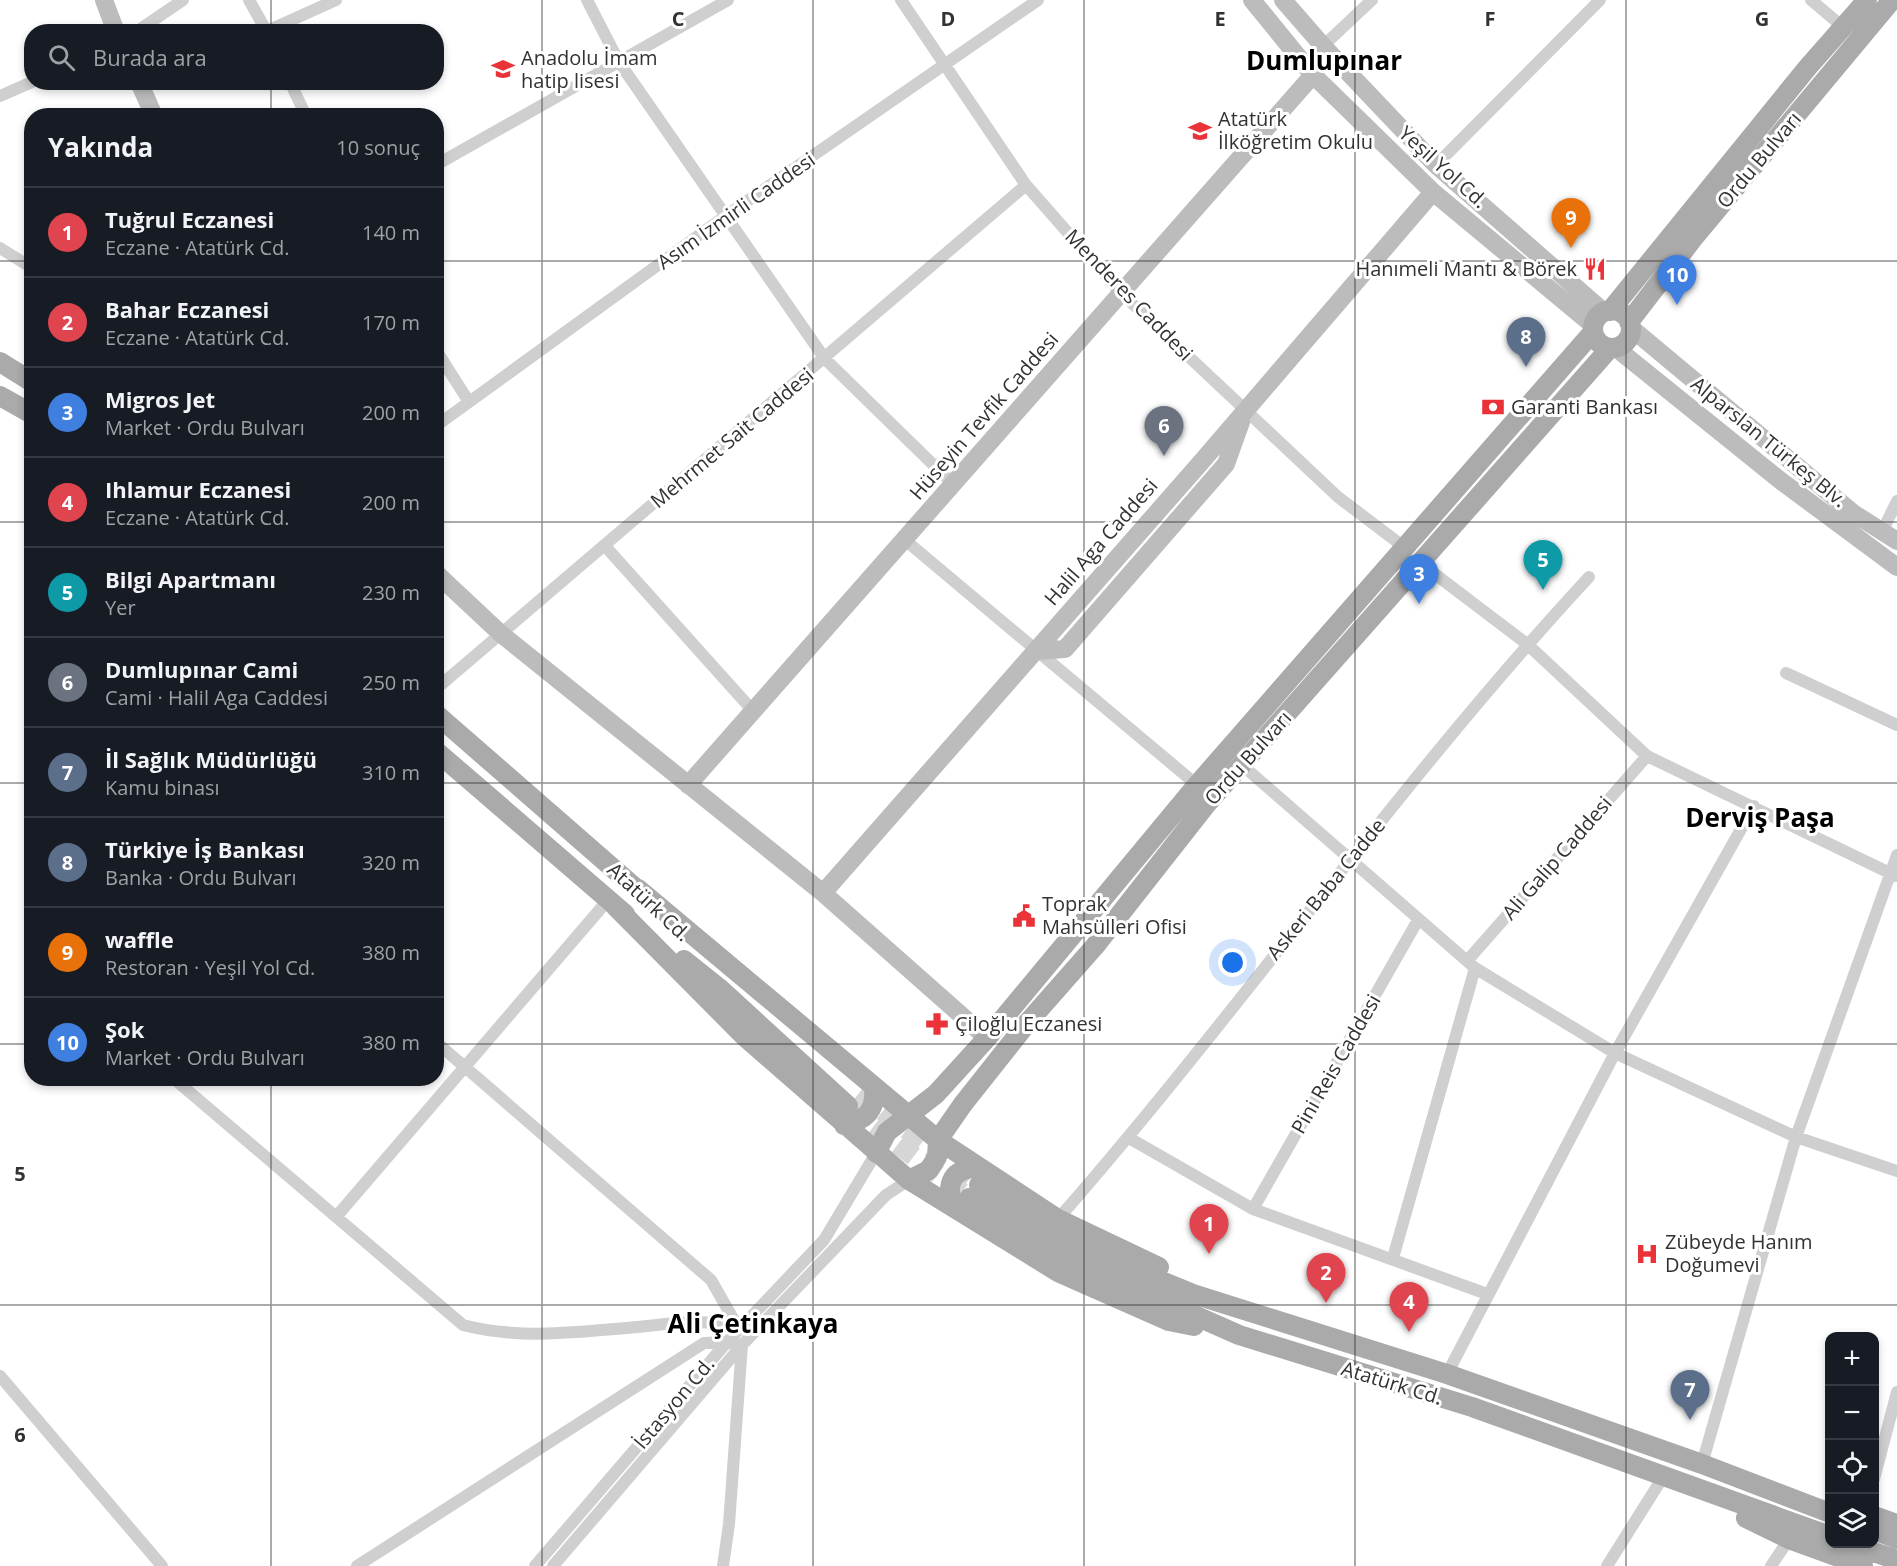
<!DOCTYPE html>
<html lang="tr">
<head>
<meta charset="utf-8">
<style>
  body { margin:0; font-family:"Open Sans",sans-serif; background:#242831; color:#f1f3f6 }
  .controls { position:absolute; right:18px; bottom:18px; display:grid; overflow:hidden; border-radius:12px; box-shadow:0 3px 9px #0003 }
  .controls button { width:54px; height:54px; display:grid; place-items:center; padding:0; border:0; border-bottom:2px solid #363941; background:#171b24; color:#f1f3f6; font:30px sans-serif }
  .you { position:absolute; left:1233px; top:963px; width:21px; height:21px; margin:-15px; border:4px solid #fff; border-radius:50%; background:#1a73e8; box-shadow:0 0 0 9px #1a73e833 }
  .badge { display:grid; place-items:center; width:39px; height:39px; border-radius:50%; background:#ea3338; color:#fff; font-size:20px; font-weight:700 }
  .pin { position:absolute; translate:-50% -50px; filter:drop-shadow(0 2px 3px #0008) }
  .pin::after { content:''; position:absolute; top:32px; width:21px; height:18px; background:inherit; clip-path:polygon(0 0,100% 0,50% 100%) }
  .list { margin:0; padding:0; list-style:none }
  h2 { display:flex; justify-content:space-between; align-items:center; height:78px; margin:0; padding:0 24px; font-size:26px }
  h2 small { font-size:20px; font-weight:400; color:#9ea1a6 }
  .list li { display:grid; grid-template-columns:39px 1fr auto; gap:18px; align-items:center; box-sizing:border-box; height:90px; padding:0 24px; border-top:2px solid #363941 }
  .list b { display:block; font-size:22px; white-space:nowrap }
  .list p { margin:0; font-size:20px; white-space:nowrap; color:#9ea1a6 }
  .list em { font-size:20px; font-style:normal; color:#9ea1a6 }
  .icon { flex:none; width:33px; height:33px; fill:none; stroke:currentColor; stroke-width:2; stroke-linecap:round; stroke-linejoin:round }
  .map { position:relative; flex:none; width:1897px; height:1566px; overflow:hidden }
  .search { position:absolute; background:#171b24; box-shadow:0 3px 9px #0003; left:24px; top:24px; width:420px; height:66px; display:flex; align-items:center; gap:15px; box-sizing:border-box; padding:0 21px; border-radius:24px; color:#9ea1a6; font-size:22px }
  .panel { position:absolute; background:#171b24; box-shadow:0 3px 9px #0003; left:24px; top:108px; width:420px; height:978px; border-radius:24px }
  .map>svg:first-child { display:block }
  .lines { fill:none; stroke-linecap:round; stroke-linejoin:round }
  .primary-tunnel { stroke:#d6d6d6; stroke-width:20; stroke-dasharray:20 10; stroke-linecap:butt }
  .street { stroke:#cfcfcf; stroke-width:12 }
  .secondary { stroke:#bcbcbc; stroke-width:18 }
  .primary { stroke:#aaa; stroke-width:20 }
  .grid { fill:none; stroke:#323232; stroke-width:1.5; stroke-opacity:0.55 }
  .labels { text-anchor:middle; stroke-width:6; stroke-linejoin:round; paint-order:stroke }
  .poi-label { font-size:20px; fill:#323232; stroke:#fff; text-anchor:start }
  .street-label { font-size:20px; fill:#323232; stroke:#fff }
  .district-label { font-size:26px; font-weight:bold; fill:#000; stroke:#fff }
  .grid-label { font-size:20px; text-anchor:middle; font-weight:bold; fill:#323232; stroke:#fff; stroke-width:6; stroke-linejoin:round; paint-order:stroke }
</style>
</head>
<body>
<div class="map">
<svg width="1897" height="1566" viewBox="0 0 1897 1566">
  <rect width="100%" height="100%" fill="#fff"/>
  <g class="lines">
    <!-- primary-tunnel -->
    <path class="primary-tunnel" d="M859 1093 975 1181
      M850 1108 969 1198"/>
    <!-- street -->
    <path class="street" d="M249 0 267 32
      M587 0 619 62 825 359 954 485
      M901 0 1026 185 1120 292 1338 497 1404 547
      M1811 0 1843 27
      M267 31 336 0
      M136 32 183 0
      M1323 46 1372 0
      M290 82 306 116
      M0 96 32 82
      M436 165 728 0
      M1436 165 1600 0
      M0 248 32 268
      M436 350 469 402
      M436 426 724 217 1038 0
      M1882 532 1897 501
      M905 540 1197 785
      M605 546 754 712
      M1419 562 1527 644 1647 756 1896 876
      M1786 673 1897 725
      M436 689 1026 185
      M1242 765 1475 968 1615 1053 1796 1137 1897 1171
      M1467 961 1647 756
      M436 1042 711 1280 739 1329
      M173 1078 463 1325C520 1340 579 1332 638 1327 679 1323 698 1317 739 1329
      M1129 1138 1253 1209 1487 1294
      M1253 1209 1418 920
      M336 1217 608 900
      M1058 1219C1241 1010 1400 781 1589 577
      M1393 1258 1475 968
      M1447 1374 1615 1053 1754 806
      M0 1376 162 1566
      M1702 1464 1796 1137 1897 855
      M1874 1479 1897 1392
      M357 1566 704 1343 727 1342 742 1345 729 1524 723 1566
      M535 1566 727 1342 824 1240 876 1153
      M553 1566 742 1345 886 1195 909 1180
      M1607 1566 1663 1477
      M1771 1566 1789 1539"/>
    <!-- secondary -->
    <path class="secondary" d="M104 0 116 32
      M1252 0 1313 75 1433 192 1594 326
      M1283 0 1323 46 1436 165 1604 312
      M139 82 154 116
      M1631 328 1853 513 1897 541
      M1616 348 1781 481 1897 567
      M436 573 500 633 823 893 987 1038
      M1036 651 1065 649 1226 464 1241 422
      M688 785 1313 75
      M823 893 1203 460 1433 192"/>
    <!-- primary -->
    <path class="primary" d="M1593 329a19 19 0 1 1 38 0a19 19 0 1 1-38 0Z
      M1610 311 1808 67 1867 0
      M1629 322 1695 236 1892 0
      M0 362 32 382
      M0 396 32 414
      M436 714 647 898
      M436 751 625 914
      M638 889 938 1140 1058 1219 1159 1267
      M615 906 745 1037 909 1180 1058 1272 1169 1321 1194 1326
      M684 960 719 988 848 1106
      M844 1125C866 1120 876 1111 874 1088
      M876 1153 887 1132 936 1094 987 1038 1197 785 1593 332
      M909 1180 929 1170 937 1157 938 1140 963 1104 1028 1022 1095 946 1205 806 1610 348
      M979 1185 1031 1219 1108 1259 1193 1294 1447 1374 1702 1464 1830 1513
      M969 1198 1083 1266 1239 1335 1472 1407 1830 1536
      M952 1206C946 1182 952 1169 979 1167
      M1874 1516 1897 1524
      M1746 1518 1789 1539 1863 1566
      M1874 1530 1897 1539
      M1850 1544 1897 1560"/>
  </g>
  <!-- grid -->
  <path class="grid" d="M271 0V32M542 0V1566M813 0V1566M1084 0V1566M1355 0V1566M1626 0V1566M271 82V116M0 261H32M436 261H1897M0 522H32M436 522H1897M0 783H32M436 783H1897M0 1044H32M436 1044H1897M271 1078V1566M0 1305H1897"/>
  <!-- icons -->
  <defs>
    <g id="school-bare" transform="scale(1.8)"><path d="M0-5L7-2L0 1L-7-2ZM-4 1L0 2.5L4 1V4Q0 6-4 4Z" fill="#ea3338" stroke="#fff" stroke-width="2.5" paint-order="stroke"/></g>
    <g id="restaurant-bare" transform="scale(1.8)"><path d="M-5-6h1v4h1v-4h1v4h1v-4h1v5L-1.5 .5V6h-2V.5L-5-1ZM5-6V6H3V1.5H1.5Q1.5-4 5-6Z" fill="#ea3338" stroke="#fff" stroke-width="2.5" paint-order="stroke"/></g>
    <g id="bank-bare" transform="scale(1.8)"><path d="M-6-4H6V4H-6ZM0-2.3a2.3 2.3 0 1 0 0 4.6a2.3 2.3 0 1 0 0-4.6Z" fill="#ea3338" stroke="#fff" stroke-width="2.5" paint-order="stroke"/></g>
    <g id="civic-bare" transform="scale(1.8)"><path d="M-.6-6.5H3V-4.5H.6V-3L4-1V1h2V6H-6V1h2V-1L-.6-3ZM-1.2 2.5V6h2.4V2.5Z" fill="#ea3338" stroke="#fff" stroke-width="2.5" paint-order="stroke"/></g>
    <g id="pharmacy-bare" transform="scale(1.8)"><path d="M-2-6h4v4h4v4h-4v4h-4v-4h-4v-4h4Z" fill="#ea3338" stroke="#fff" stroke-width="2.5" paint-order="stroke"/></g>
    <g id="hospital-bare" transform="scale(1.8)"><path d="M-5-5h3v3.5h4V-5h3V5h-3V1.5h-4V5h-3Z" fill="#ea3338" stroke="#fff" stroke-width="2.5" paint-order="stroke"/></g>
  </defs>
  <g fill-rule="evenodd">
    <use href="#school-bare" x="503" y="69"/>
    <use href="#school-bare" x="1200" y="131"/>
    <use href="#restaurant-bare" x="1595" y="269"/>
    <use href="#bank-bare" x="1493" y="407"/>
    <use href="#civic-bare" x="1024" y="916"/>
    <use href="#pharmacy-bare" x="937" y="1024"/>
    <use href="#hospital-bare" x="1647" y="1254"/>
  </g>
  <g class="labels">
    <!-- poi labels -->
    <g class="poi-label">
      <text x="521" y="65">Anadolu İmam<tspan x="521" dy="23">hatip lisesi</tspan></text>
      <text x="1218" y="126">Atatürk<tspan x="1218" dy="23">İlköğretim Okulu</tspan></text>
      <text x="1577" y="276" text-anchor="end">Hanımeli Mantı &amp; Börek</text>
      <text x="1511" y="414">Garanti Bankası</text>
      <text x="1042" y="911">Toprak<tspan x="1042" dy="23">Mahsülleri Ofisi</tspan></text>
      <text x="955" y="1031">Çiloğlu Eczanesi</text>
      <text x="1665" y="1249">Zübeyde Hanım<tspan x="1665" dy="23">Doğumevi</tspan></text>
    </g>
    <!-- street labels -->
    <g class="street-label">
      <text transform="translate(1759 160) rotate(-50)" y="7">Ordu Bulvarı</text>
      <text transform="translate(1443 167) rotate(42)" y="7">Yeşil Yol Cd.</text>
      <text transform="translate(736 211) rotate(-35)" y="7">Asım İzmirli Caddesi</text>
      <text transform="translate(1129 295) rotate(46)" y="7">Menderes Caddesi</text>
      <text transform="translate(984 416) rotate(-49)" y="7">Hüseyin Tevfik Caddesi</text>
      <text transform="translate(732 438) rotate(-40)" y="7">Mehrmet Sait Caddesi</text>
      <text transform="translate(1769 442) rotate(39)" y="7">Alparslan Türkeş Blv.</text>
      <text transform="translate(1101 542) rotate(-49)" y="7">Halil Aga Caddesi</text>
      <text transform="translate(1248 758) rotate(-48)" y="7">Ordu Bulvarı</text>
      <text transform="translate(1557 858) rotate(-49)" y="7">Ali Galip Caddesi</text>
      <text transform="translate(1326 889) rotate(-51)" y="7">Askeri Baba Cadde</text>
      <text transform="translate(649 902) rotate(43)" y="7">Atatürk Cd.</text>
      <text transform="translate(1336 1064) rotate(-60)" y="7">Pini Reis Caddesi</text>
      <text transform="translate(1392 1383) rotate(17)" y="7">Atatürk Cd.</text>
      <text transform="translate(674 1403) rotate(-50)" y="7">İstasyon Cd.</text>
    </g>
    <!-- district labels -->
    <g class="district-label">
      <text x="1324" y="70">Dumlupınar</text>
      <text x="1760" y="827">Derviş Paşa</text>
      <text x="753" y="1333">Ali Çetinkaya</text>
    </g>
  </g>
  <g class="grid-label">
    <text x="678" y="26">C</text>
    <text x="948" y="26">D</text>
    <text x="1220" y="26">E</text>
    <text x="1490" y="26">F</text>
    <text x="1762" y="26">G</text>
    <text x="20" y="1181">5</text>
    <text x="20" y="1442">6</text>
  </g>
</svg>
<div class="controls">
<button>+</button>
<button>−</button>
<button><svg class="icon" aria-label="locate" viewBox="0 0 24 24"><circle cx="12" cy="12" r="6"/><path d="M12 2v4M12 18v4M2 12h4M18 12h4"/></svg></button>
<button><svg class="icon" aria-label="layers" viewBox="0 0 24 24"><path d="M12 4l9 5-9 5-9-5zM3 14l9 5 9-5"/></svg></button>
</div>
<div class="you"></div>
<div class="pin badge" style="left:1209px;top:1254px;background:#e0444e">1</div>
<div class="pin badge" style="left:1326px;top:1303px;background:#e0444e">2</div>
<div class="pin badge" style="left:1419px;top:604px;background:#3f7fe0">3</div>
<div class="pin badge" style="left:1409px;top:1332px;background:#e0444e">4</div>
<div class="pin badge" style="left:1543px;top:590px;background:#0f9aa8">5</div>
<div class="pin badge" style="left:1164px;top:456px;background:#6b7280">6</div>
<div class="pin badge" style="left:1690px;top:1420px;background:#5c6f8a">7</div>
<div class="pin badge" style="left:1526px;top:367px;background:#5c6f8a">8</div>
<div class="pin badge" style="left:1571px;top:248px;background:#e8710a">9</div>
<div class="pin badge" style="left:1677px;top:305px;background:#3f7fe0">10</div>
<div class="search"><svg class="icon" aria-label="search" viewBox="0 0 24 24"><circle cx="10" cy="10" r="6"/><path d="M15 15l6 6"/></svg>Burada ara</div>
<section class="panel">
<h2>Yakında<small>10 sonuç</small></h2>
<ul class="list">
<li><span class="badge" style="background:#e0444e">1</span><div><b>Tuğrul Eczanesi</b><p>Eczane · Atatürk Cd.</p></div><em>140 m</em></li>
<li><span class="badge" style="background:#e0444e">2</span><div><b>Bahar Eczanesi</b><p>Eczane · Atatürk Cd.</p></div><em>170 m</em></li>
<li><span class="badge" style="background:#3f7fe0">3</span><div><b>Migros Jet</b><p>Market · Ordu Bulvarı</p></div><em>200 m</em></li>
<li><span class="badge" style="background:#e0444e">4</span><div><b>Ihlamur Eczanesi</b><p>Eczane · Atatürk Cd.</p></div><em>200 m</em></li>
<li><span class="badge" style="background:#0f9aa8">5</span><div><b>Bilgi Apartmanı</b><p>Yer</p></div><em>230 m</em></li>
<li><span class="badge" style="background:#6b7280">6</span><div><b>Dumlupınar Cami</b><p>Cami · Halil Aga Caddesi</p></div><em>250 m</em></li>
<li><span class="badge" style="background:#5c6f8a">7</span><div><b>İl Sağlık Müdürlüğü</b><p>Kamu binası</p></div><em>310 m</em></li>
<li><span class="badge" style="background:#5c6f8a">8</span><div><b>Türkiye İş Bankası</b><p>Banka · Ordu Bulvarı</p></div><em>320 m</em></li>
<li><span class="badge" style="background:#e8710a">9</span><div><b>waffle</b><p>Restoran · Yeşil Yol Cd.</p></div><em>380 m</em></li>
<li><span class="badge" style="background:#3f7fe0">10</span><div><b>Şok</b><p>Market · Ordu Bulvarı</p></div><em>380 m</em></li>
</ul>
</section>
</div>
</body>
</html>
